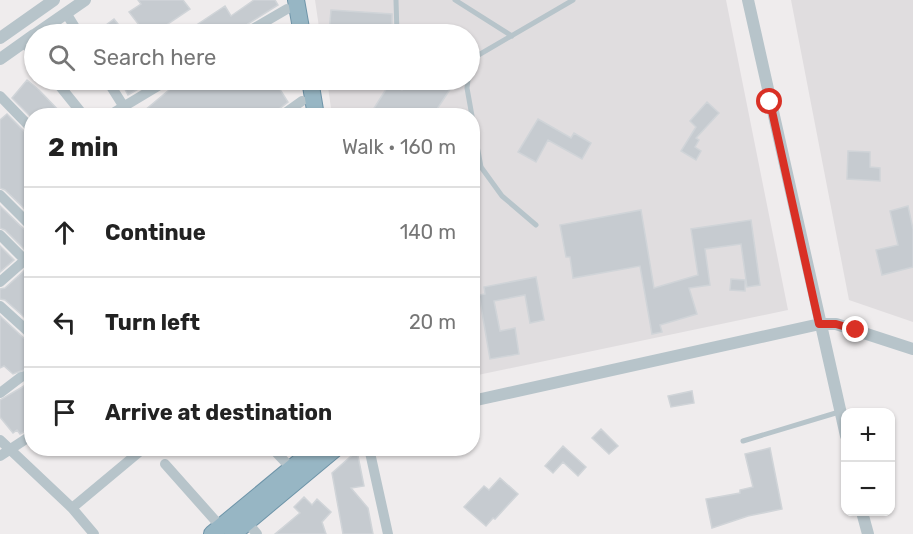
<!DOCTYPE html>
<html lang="en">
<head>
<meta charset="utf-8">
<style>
  body { margin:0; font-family:Rubik,sans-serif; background:#f6f6f6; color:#222 }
  .controls { position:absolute; right:18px; bottom:18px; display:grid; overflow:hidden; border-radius:12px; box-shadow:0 2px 4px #0004 }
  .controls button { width:54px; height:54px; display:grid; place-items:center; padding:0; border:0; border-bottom:2px solid #e0e0e0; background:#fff; color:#222; font:30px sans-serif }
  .stop { position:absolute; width:18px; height:18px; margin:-14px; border:4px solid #d93025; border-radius:50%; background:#fff }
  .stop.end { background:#d93025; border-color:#fff; box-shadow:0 2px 6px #0008 }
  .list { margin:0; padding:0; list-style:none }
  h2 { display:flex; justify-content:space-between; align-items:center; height:78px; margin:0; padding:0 24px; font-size:26px }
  h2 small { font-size:20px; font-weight:400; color:#767676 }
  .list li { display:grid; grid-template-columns:39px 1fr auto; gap:18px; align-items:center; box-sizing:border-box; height:90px; padding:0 24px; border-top:2px solid #e0e0e0 }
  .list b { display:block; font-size:22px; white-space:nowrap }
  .list em { font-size:20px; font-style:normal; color:#767676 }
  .icon { flex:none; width:33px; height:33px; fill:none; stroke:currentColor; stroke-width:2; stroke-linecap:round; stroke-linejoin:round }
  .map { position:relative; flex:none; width:913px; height:534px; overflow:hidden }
  .search { position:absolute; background:#fff; box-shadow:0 2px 4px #0004; left:24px; top:24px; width:456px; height:66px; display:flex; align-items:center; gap:15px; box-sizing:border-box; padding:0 21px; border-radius:33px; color:#767676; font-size:22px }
  .panel { position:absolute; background:#fff; box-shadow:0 2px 4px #0004; left:24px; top:108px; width:456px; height:348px; border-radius:24px }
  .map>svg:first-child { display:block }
  .education { fill:#e0dddf }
  .building { fill:#c6cbd0; stroke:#d0d4d8; stroke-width:1.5 }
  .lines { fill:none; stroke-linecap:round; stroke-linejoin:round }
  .trunk-casing { stroke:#6e94a8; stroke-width:18 }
  .service { stroke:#b7c4ca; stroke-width:5 }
  .minor { stroke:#b7c4ca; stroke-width:10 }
  .tertiary { stroke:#b7c4ca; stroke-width:12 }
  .trunk { stroke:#97b6c4; stroke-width:16 }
  .route { stroke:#d93025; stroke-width:8 }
</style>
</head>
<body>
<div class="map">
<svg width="913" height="534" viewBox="0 0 913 534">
  <rect width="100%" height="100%" fill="#efeced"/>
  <!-- education -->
  <path class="education" d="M315 0H726L788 310 473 376 472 116 332 115 327 80H470V34H320Z
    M791 0H913V322L849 300Z"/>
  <!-- building -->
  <path class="building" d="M138 0H183L190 9 153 34H146L129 12 141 4Z
    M254 0H275L278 5 232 34H183L225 6 231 16Z
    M331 10 392 14V34L329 32Z
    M114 19 126 34H94Z
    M27 80 39 90 64 116H32V118L12 98Z
    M120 80H154L128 95Z
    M175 80H274L288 102 270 116H138L169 90Z
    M408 80H439L451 88 437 109 447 116H369L390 83 402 90Z
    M707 102 719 113 696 138 699 140 695 147 701 151 696 160 681 151 696 127 690 121Z
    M7 114 27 134 32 136V216L5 190 0 188V120Z
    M538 119 571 138 574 133 591 143 582 159 548 140 536 162 518 152Z
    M848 151 870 152V167L880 168V181L847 179Z
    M0 206 27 232 32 234 30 255 5 230 0 228Z
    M908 206 913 229V267L882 275 876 250 898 245 890 211Z
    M641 210 654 288 698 275 691 229 751 220 760 285 747 287 741 244 705 249 710 285 689 288 697 314 660 325 662 332 652 334 640 266 573 278 570 257H566L560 225Z
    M0 246 14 260 0 272Z
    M25 270 32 274V324L5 300 0 299V289L5 288Z
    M536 277 544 320 530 323 525 295 494 301 500 331 515 328 519 354 490 359 479 295 485 294 484 287Z
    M731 279 745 280V291L730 290Z
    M0 316 27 341 32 342V367L13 374 4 366 0 368Z
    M29 383 32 386V428L20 434 17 430 13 433 0 417V400Z
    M692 391 694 403 671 407 668 396Z
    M601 429 618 446 609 454 592 438Z
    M563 446 586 467 578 476 563 462 553 473 545 466Z
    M770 448 782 509 748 516 712 528 706 499 740 493V490L753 487 745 454Z
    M357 451 364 486 351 488 368 508 373 534H343L332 473Z
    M500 478 518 494 495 519 493 518 486 526 464 507 484 486 489 490Z
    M304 497 312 505 317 499 331 512 322 522 326 534H275L300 513 294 507Z"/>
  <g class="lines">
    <!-- trunk casing -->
    <g class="trunk-casing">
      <path id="trunk" d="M296 0 302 34
        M310 80 316 116
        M212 534 316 448
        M233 534 336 448"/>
    </g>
    <!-- service -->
    <path class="service" d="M396 0 397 34
      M455 0 512 36
      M470 60 573 0
      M470 71 471 60
      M468 80 467 88 472 116
      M472 119 481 167 502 196 536 225
      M743 441 839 412"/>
    <!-- minor -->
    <path class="minor" d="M66 13 79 34
      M244 34 287 9
      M25 43 34 55
      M55 80 84 116
      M107 80 124 107
      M0 96 32 129
      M108 116 168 80
      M281 116 302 101
      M0 195 32 227
      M0 235 32 267
      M0 282 25 260
      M0 306 32 335
      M0 393 21 377 32 374
      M0 440 72 508 94 534
      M272 448 291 468
      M369 448 388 534
      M0 456 32 435
      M165 464 221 527
      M72 508 144 448
      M247 522 257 534"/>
    <!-- tertiary -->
    <path class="tertiary" d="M748 0 846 436
      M36 34 85 0
      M0 38 54 0
      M0 59 34 35
      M472 401 820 324H836L913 349
      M862 512 868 534"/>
    <!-- trunk -->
    <use href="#trunk" class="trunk"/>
  </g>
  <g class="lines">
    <!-- route -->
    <path class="route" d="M770 102 819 324H836L856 330"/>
  </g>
</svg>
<div class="controls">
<button>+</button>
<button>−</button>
</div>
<div class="stop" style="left:770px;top:102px"></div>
<div class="stop end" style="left:856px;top:330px"></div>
<div class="search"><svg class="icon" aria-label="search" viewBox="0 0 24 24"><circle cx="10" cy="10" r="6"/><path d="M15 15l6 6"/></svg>Search here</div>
<section class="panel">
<h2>2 min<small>Walk · 160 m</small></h2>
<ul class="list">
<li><svg class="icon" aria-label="ahead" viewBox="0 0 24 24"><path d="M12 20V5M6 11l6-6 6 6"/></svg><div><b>Continue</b></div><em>140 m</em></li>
<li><svg class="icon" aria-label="left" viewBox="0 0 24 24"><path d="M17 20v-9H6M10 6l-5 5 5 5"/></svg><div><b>Turn left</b></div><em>20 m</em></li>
<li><svg class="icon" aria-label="arrive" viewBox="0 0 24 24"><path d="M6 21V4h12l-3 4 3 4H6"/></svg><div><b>Arrive at destination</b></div></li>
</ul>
</section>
</div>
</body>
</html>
